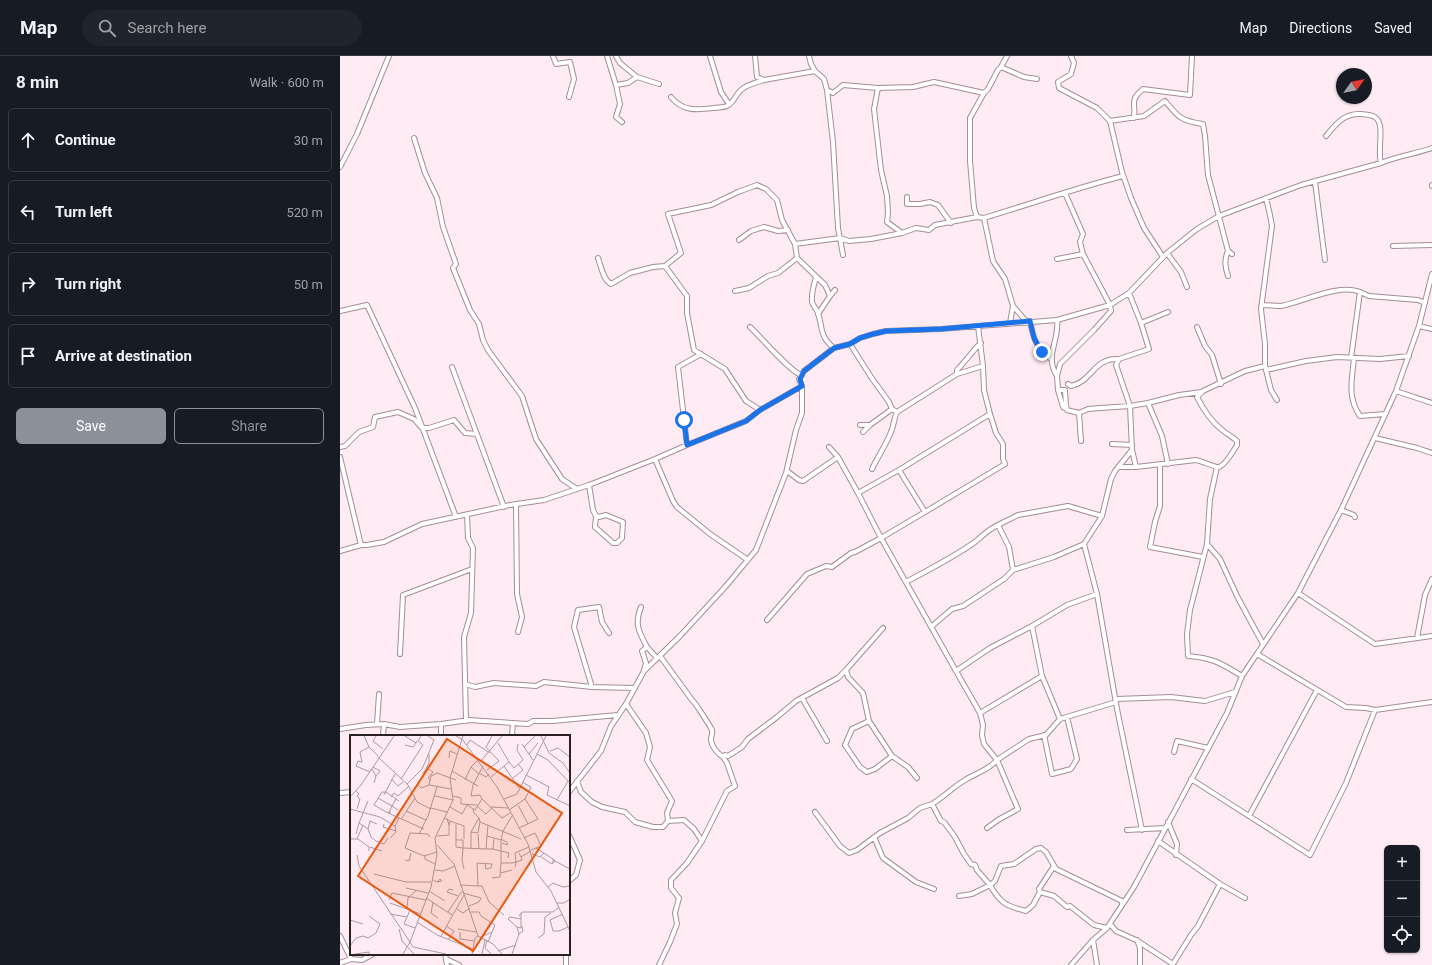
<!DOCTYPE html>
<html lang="en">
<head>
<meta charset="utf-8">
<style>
  body { margin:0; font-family:Roboto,sans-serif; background:#20242c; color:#f1f3f6 }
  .controls { position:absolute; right:12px; bottom:12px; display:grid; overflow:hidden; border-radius:6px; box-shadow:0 1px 3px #0004 }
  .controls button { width:36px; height:36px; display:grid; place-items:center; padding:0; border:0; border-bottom:1px solid #363941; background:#171b24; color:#f1f3f6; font:20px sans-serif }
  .compass { position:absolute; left:996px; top:12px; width:36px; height:36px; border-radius:50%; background:#171b24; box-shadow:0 1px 3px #0004; rotate:57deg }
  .stop { position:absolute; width:12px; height:12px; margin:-9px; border:3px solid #1a73e8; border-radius:50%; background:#fff }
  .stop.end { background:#1a73e8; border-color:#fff; box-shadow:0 1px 4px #0008 }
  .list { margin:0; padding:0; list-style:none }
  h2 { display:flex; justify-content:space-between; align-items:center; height:52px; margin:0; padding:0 16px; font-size:17px }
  h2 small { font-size:13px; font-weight:400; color:#9ea1a6 }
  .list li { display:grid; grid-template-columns:26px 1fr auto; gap:12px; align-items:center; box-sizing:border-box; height:64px; margin:0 8px 8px; padding:0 8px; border:1px solid #363941; border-radius:6px }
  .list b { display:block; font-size:15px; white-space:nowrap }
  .list em { font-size:13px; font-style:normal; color:#9ea1a6 }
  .actions { display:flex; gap:8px; padding:12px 16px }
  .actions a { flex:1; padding:9px 0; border:1px solid #8c9099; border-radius:6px; text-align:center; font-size:14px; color:#8c9099 }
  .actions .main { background:#8c9099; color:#fff }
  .icon { flex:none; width:22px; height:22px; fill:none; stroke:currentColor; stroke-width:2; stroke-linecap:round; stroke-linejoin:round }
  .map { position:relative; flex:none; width:1092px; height:909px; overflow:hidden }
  header { display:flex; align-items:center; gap:24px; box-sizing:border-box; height:56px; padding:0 20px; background:#171b24; border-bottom:1px solid #363941 }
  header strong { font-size:19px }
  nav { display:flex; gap:22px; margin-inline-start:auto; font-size:14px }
  .search { width:280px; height:36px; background:#20242c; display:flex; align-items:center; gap:10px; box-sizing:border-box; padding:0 14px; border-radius:22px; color:#9ea1a6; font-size:15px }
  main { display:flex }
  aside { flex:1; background:#171b24 }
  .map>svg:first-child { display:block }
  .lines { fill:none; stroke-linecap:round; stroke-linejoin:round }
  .minor-casing { stroke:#a48d97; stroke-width:6 }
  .minor { stroke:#fff; stroke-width:4 }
  .route { stroke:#1a73e8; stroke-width:5 }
  .inset-road { fill:none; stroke:#aa9aa1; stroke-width:1 }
  .view { fill:#e8590c; fill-opacity:0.15; stroke:#e8590c; stroke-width:2 }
  .inset-edge { fill:none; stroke:#2a2125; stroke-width:2 }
</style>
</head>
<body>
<header>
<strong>Map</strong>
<div class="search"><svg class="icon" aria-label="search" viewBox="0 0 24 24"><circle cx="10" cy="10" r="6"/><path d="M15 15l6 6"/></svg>Search here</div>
<nav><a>Map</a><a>Directions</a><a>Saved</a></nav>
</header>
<main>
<aside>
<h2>8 min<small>Walk · 600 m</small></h2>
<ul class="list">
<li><svg class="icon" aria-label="ahead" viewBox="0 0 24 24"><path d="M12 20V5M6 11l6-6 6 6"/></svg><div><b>Continue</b></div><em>30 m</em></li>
<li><svg class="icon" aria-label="left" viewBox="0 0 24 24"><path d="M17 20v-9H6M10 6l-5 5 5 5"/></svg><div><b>Turn left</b></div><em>520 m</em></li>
<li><svg class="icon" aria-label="right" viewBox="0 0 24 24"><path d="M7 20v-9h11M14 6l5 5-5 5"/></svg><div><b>Turn right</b></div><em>50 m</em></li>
<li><svg class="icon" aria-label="arrive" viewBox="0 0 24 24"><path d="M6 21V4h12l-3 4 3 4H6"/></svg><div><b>Arrive at destination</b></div></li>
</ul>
<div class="actions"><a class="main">Save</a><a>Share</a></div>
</aside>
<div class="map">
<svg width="1092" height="909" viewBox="0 0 1092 909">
  <rect width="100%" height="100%" fill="#ffebf3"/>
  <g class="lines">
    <!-- minor casing -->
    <g class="minor-casing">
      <path id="minor" d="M213 0 216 8 230 6 234 23 229 41
        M267 0 276 29 288 27 297 21 319 28
        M276 0 280 7 297 21
        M370 0 381 36 389 48
        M415 0 417 21 424 24 475 15
        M469 0 471 8 475 15 484 23 487 34 493 86 498 172 503 199
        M731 0 734 7 731 18 718 26 719 32 757 52 770 65
        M661 11 684 21 697 23
        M276 29 280 48 276 61 282 66
        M538 32 534 53 541 114 547 140 548 157 547 166 562 177
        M487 34 493 37 503 29 538 32 573 31 594 26 644 37
        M331 41C343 56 357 54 374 52 378 51 383 52 387 50 394 47 395 39 401 34 407 28 416 27 424 24
        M794 62C796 46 789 45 803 33L850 39 852 0
        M986 80C996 68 1004 57 1021 58 1026 59 1032 58 1036 62 1045 69 1037 95 1041 107
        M74 82 85 117 97 142 103 171 116 208 113 212 130 254 139 268 143 284 148 294 182 340 196 383 222 423 237 433
        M0 111 17 78 49 0
        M975 126 985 204
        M1092 130V129
        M725 137 743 178 740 186 743 198 770 249 771 255 754 274 720 308 717 320 718 334H725L726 349 727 354 739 357 748 353 760 352 790 350 792 394 796 411 856 404C861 405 875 411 878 411 884 411 894 394 897 389V385C893 381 887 378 882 374 871 365 863 353 857 341L863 335 905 315 925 310
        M567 141V148H580L590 146 598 149 611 167
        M926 142 930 159 932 170 921 253 925 288V310L931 334 937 344
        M637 161 634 152 630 105V62L644 37 648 33 658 14 661 11 667 0
        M644 162 653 205 665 223 673 250 670 267
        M399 184 411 175 424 171 438 175 448 174
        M455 188 500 182 509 185 531 183 562 177 576 172 589 174 595 169 637 161 644 162C690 148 736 132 783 120
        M1053 190 1092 189
        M888 195C884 204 885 211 888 220
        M827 197 841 216 847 231
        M823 201 804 172 791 142 782 116 770 65 804 60 825 45C838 61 841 65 863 68L865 80 868 119 888 195 892 198
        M258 202C261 210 263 224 271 228L290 217 313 211 325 210
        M717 203 743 198
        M476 221C474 228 471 238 472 246 473 250 476 252 478 257 483 272 479 280 494 292
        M395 235 409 232 428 220 438 217 457 202
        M789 237 801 267 809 293 779 303 776 309 790 350 808 347 822 380 828 408
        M490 240 495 234
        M922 249C928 249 935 250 941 250 962 246 1000 227 1020 236
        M673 250 686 265
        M0 255 27 249 75 352 116 461
        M690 265C692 276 695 290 703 297 706 300 709 301 711 303
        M801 267 828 256
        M638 270 643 310 617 318V314C626 305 632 295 641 287
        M1079 270 1092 273
        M410 271C420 280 452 318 462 319
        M857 271 865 290 872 299 881 328
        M510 288 531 321 549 346 552 353 557 356 617 318
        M1011 302 1020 236 1029 240 1078 244 1085 247
        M1014 302C1012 324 1007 341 1020 360L1045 358
        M112 311 164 451
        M926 314 966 305 997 301 1040 303 1069 300
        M717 320C704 300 720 283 717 264
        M728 328 731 330C752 326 754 301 779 303
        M718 334 723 351 725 352
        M1056 335 1092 347
        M808 347 839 339 862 336
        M420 354 406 345 385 313 354 294 347 257V240L325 210 341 197 328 158 371 149 398 136 417 129 426 133 437 144 442 164 455 188 457 202 485 229 490 240 478 258
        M739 357 741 385
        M520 369H530L552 353
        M523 376 530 369
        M1035 382 1077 392 1092 397
        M772 388 792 389
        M347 389 338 311 361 298
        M0 391 5 390 19 376 33 371 35 361 58 356 74 363 82 372H89L114 364 125 377 137 378
        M489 391 498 401 518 437
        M0 401 21 489
        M315 403 333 445 337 451 370 478 408 504
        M820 409V450L815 466 810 491 863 501
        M778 411H796
        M877 411 870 443 867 488 850 554 847 578 848 600C873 602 881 607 902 620
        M532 413C538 400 546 389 551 376 554 369 554 362 557 356
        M559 414 585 456 541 482 518 437 559 414 650 358
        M447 415 459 424 463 425 498 401
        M249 429 253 454 256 460 259 461 266 459 283 466 282 482 277 487H273L255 471 256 460
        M176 449 177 538 182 561 178 576
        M1001 454 1014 459 1015 461
        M585 456 665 408 663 403V388L656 377 650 358 644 334 643 310
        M762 460 728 450 678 459 658 469 669 491 673 514 714 501 744 488 762 460 771 423 775 415 792 394
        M744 488 757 538 777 653 802 774
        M867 488 880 503 898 542 923 588
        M0 495 21 489H27L44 486 82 468 170 449 204 444 249 429 315 403 347 389 406 365 420 354 462 330 459 323 464 315 494 292 510 288 520 282 533 278 546 275 601 273 717 264 770 249 789 237 827 197 857 173 879 160 961 129 1041 107C1058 100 1075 98 1092 92
        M566 526C590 513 614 501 635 486 644 479 647 474 658 469
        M958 537 1035 588 1092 580
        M757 538 727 549 692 570 702 620 720 663 776 646
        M301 551C294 568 299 576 307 591
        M427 564 467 518 486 510 492 511 511 497 515 496 541 482 616 615
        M692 570 650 592 616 615 640 657 702 620
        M591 571 612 553 623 550 664 523 673 514
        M1077 582 1085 539 1092 523
        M60 598 63 539 132 513
        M917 598 1006 651 1026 652 1035 654 1092 646
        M320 600 352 644C355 646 370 670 372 674 373 677 371 680 371 683 371 690 378 698 383 701L385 699 388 700 402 691 408 683 437 661 456 645 498 622 506 614 508 621 523 637 529 665 552 700 535 713 527 716 520 711 505 689 512 673 529 665
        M304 614 306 607 302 595 307 591 317 602
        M506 614 543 572
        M125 628 135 631 154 627 196 630 204 626 252 631 295 632
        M252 631 234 571 238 554 259 551 262 566 269 577
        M462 642 487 685
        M776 643 831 641 865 645 895 636
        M640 657 643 669 642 679 644 688 657 704 689 683 706 679 720 663
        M126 665 124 581 131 557 133 492 128 482 127 459
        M37 668 39 638
        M0 673 26 669 44 668 60 671 101 668 129 664 188 668 193 665H212L278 659
        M704 679 712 718 731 713 737 703 727 661
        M43 680 44 668
        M101 680V668
        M172 680 173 667
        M834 696 837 685 868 692
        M552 700 568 711 577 722
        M851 723 970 799 1006 727 1035 654
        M237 725 241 736 252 746 262 751 285 756 295 766 313 771H323L328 765 327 757 332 745 307 704 310 691 306 677 286 648
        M229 736 261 695 271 670 286 648 304 615 340 580 386 530 416 494 446 417 456 374 462 357V330
        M0 737 11 736
        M475 756 500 790 509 797 517 794 540 777 568 762 580 752 592 748
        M909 760 977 634
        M328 765 344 764 354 773 362 785
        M828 766 837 788 836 799
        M647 772 658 764 678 753 657 704C649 714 636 717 625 724 613 731 604 741 592 748L601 765 604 766 615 781 624 798 631 808 635 809 637 814 650 829 655 825 661 810 674 808 696 793 701 792 706 796 716 813 782 845V847
        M787 774 825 772
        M229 779 240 804 236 819 229 825
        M534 781 543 802 576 826 594 833
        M714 810 699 833 700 836 714 840 727 851 730 850 754 869 767 872
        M880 828 905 842
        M619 840 632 838 650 829C660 847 666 850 686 855L693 849 700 836
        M770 868 776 875 796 884 833 908 851 879 858 870 880 828 818 785
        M0 880 11 903
        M753 884 757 909
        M797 884 800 892V909
        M105 898 107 909
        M226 898V909
        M106 903 119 909
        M0 907 11 903 22 904 33 898
        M319 909 330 886 337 868 335 857 339 842 331 832V824L347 807 362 785 387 735 395 730 387 707 383 701
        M731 909 753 884 767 872 794 831 887 657 902 620 958 537 1001 454 1056 335 1079 270 1092 218"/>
    </g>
    <!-- minor -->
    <use href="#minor" class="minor"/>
  </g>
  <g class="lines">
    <!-- route -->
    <path class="route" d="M344 364 347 389 406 365 420 354 462 330 460 323 464 315 494 292 510 288 520 282 533 278 546 275 601 273 690 265 694 282 702 296"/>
  </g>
  <!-- overview -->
  <g transform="translate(10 679)">
    <rect width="220" height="220" fill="#ffebf3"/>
    <path class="inset-road" d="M14 1 19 12M26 1 23 6 33 14M55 1 66 8 67 6M106 1 112 4 147 52 178 109 186 137 201 156 220 196M191 1 199 18 213 28 220 38M172 9 183 25M55 10 63 12 66 8M117 10 120 5 140 18M174 12 185 1M200 16 208 13 220 22M179 19 188 8M187 19 198 25 220 48M28 22 58 50 67 67 81 74M99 23 100 16 107 19M128 25 121 32 129 39M130 27 152 1M159 27 164 33 173 25 167 15 168 9M154 31 169 53M23 32 30 36 26 41M77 33 83 37 78 43 81 46M22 34 26 41 24 48M137 35 149 26 136 12 142 1M102 36 128 51M20 37 6 31 8 26 12 27 10 17 19 12 28 21M129 38 136 42 139 39M73 39 79 28V19M176 40 199 52 197 60 220 71M141 42 159 27 148 8M41 44 48 51 53 47M51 44 73 10 68 6 71 1M162 44 173 35 168 29M115 45 121 32M57 49 72 34 76 25 84 5 78 1M67 49 71 53 79 50M123 50 133 31M101 54 79 50 81 41 87 38 106 45M6 56 9 59 7 61 10 64 7 74M36 57H32L24 70 38 78 41 77M36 57 49 66M34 60 45 39M85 61 103 65M103 61 111 63V69L127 70M0 62 11 50 44 1M41 62 44 58 48 61 59 51M28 63 42 71 46 64M132 64 152 83 160 78M154 64 167 59 196 1M207 65 218 46M168 70 178 89M127 71 136 79 142 73M100 72 112 79 117 70 125 75 132 64 130 60 121 61 123 50M141 72 158 73M81 73 97 77M0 74 30 82 45 91 49 83M123 74 124 78 129 83 130 87 128 98 121 97 129 83M159 75 175 64 181 52 172 47M56 76 76 85M39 77 42 71 48 75M38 78 74 94M52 83 65 63M94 83 97 84 100 86 99 90 97 84M100 86 114 91V104M130 87 171 104M9 88 18 66M34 89 33 92 46 96M138 90 137 101 151 105 153 96M169 93 188 84 175 64M18 94 20 86 27 89M153 96 162 81M6 99 9 88 18 94 21 102 26 106 34 109 38 103M69 99 78 81 87 52M128 99 129 114M87 101 99 100V90M137 101 136 114H143L144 104M80 102 78 99 60 98 55 113 74 121 87 117M40 103 46 97 45 91M174 103 185 98 188 104 191 111 181 115M0 104H8L19 112V116M7 104 13 90M151 104 158 108 157 110 152 108M106 105H113V113L106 112V89M87 110 104 129 128 201 143 209 152 219M20 112 32 116M121 113V97M186 113 203 124M143 114 151 116V105M169 118 171 122 181 116M182 119 190 122 194 118M7 120 9 131 60 207 81 152 87 120 85 103 103 65 100 43 113 1M75 120V124L85 129M191 122 202 129 205 126 203 124V128M158 123 159 118 151 116V128H162L166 127 165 118 179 112M55 125 59 126 61 118M205 126 220 134M165 132 166 127 172 125 171 122M114 134 112 125 113 113 136 114M85 135 93 136 105 131M150 138 162 135M24 139 56 147H81M142 143 150 142 151 128M83 145 87 147 90 144 92 146 87 147M110 150 128 151 127 128 142 129 141 133 136 134 135 129M128 151H132L139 167 154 180M198 152 203 148 213 152 220 151M56 153 78 158M103 155 99 154 97 157 108 161M79 156 95 166M113 158 131 163 129 167 119 171M76 163 102 180M39 165 42 158 76 165M83 167 81 178 88 183M40 168 71 179M207 168H214L220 164M57 173 58 163 67 155M107 174 113 178 120 173M60 175 54 189 65 193M98 177 112 156M121 177H129L131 181 145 190 138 207M40 179 57 182M213 179 200 185 203 196H209L218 192M169 181 172 177H203L209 172M171 184 160 182 158 184 167 192 169 199 173 196 172 191M0 185 13 189M67 187 87 200 123 214M96 191 104 196 98 205M167 192 171 193V178M49 194 52 206 64 219M108 194 126 197M110 197V204L124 206M91 201 114 160M131 202 142 197M188 203 194 199 195 182 201 178M137 205 135 213 141 219M0 211 6 203 13 201 18 203 26 198 30 189 19 181M148 216 166 210M5 219 19 217V219M53 219 60 207 63 212 96 219M122 219 125 203 128 201M132 219 135 205M162 219 169 199"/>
    <path class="view" d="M97 4 212 78 123 216 8 141Z"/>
    <rect width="220" height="220" class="inset-edge"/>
  </g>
</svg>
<div class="controls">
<button>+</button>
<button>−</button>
<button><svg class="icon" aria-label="locate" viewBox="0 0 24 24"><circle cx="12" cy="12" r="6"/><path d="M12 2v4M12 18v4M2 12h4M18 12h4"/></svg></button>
</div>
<svg class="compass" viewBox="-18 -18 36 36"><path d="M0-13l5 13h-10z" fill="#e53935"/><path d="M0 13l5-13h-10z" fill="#9ea1a6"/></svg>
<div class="stop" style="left:344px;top:364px"></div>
<div class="stop end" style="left:702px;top:296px"></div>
</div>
</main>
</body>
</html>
